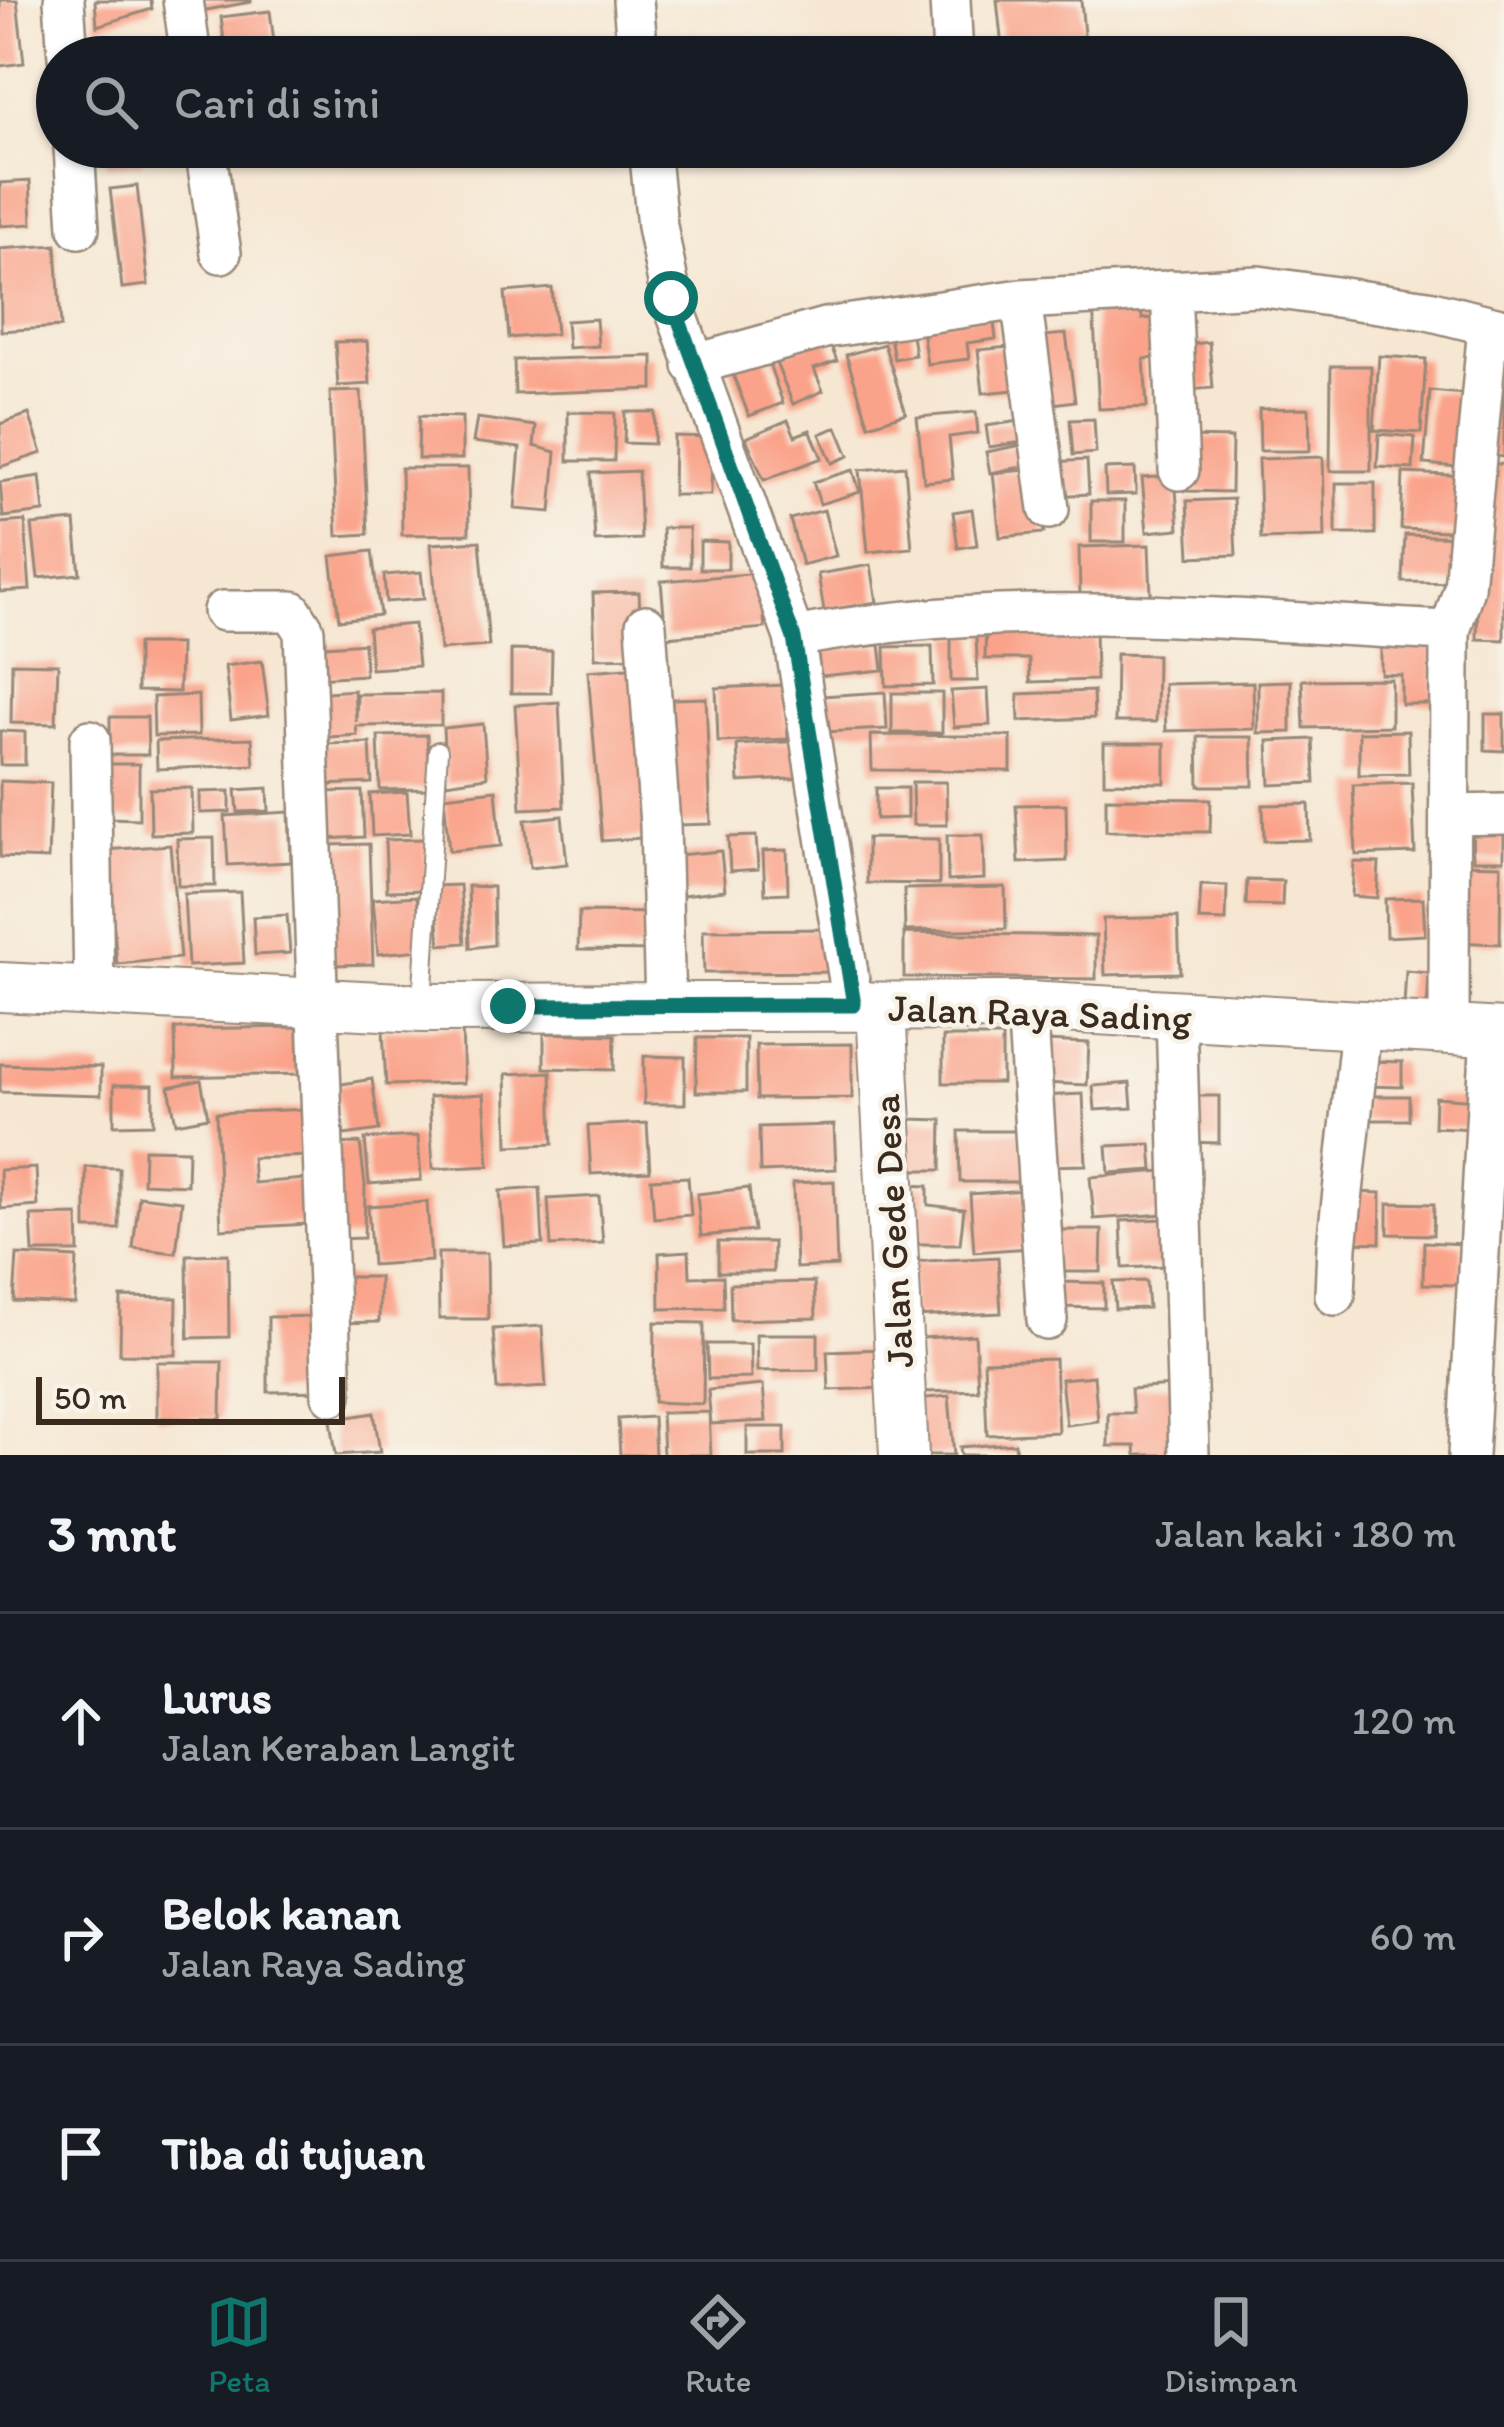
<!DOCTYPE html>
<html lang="id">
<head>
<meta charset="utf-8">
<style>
  body { margin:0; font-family:Itim,sans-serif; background:#20242c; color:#f1f3f6 }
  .scale { position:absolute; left:36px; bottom:30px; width:309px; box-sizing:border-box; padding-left:12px; border:6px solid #3b2a1e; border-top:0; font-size:33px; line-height:42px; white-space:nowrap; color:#3b2a1e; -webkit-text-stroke:9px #f7f3e8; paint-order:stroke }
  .stop { position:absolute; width:36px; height:36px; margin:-27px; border:9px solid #0f766e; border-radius:50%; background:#fff }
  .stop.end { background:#0f766e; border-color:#fff; box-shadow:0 3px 12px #0008 }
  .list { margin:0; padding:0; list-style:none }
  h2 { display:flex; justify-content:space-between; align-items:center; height:156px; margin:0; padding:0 48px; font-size:51px }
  h2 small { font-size:39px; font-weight:400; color:#9ea1a6 }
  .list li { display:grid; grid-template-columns:78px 1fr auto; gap:36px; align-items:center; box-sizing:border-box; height:216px; padding:0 48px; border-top:3px solid #363941 }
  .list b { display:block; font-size:45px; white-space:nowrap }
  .list p { margin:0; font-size:39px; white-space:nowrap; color:#9ea1a6 }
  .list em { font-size:39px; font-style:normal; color:#9ea1a6 }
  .icon { flex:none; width:66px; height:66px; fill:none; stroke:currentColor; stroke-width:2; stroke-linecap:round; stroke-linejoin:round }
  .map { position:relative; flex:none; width:1504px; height:1455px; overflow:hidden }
  .search { position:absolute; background:#171b24; box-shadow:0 3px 9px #0004; left:36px; right:36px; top:36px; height:132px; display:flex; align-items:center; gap:30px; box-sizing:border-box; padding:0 42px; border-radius:66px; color:#9ea1a6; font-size:45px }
  .sheet { height:804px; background:#171b24 }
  nav { display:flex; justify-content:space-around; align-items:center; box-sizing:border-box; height:168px; border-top:3px solid #363941; background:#171b24; font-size:33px; color:#9ea1a6 }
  nav a { display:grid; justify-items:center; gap:6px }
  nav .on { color:#0f766e }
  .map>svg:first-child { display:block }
  .building { fill:#faa38a }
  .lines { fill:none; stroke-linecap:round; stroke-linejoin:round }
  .service-casing { stroke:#988878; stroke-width:22 }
  .minor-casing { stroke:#988878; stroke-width:44 }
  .tertiary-casing { stroke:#988878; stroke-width:52 }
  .service { stroke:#fff; stroke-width:18 }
  .minor { stroke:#fff; stroke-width:39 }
  .tertiary { stroke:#fff; stroke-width:48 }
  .route { stroke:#0f766e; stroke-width:15 }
  .labels { text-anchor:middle; stroke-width:9; stroke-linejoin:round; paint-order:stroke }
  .street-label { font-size:39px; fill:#3b2a1e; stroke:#f7f3e8 }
</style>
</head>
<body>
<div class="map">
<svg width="1504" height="1455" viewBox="0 0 1504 1455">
  <rect width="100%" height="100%" fill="#f7f3e8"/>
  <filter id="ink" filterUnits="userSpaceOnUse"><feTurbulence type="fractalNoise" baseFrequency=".00833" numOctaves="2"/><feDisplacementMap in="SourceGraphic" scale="24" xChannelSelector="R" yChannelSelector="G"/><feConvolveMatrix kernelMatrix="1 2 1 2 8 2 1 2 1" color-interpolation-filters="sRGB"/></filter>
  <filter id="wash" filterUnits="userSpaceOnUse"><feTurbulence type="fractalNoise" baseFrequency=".004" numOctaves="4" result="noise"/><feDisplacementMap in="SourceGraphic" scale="48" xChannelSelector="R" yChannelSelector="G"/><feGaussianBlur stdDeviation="2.7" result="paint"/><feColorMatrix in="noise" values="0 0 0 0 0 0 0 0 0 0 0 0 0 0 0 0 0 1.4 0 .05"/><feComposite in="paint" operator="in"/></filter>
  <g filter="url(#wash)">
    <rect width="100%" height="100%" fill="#f6e7d3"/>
    <g id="blocks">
      <!-- building -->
      <path class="building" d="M0 0H17L24 63 0 66Z
        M95 0H151L152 9 97 26Z
        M199 0H251V2L201 11Z
        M997 0H1081L1086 57H1003Z
        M270 11 276 57H226L221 17Z
        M105 147H142L143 163 107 166Z
        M30 181 32 224 0 226V183Z
        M137 186 148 285 122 288 110 189Z
        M56 245 61 327 1 331 0 249Z
        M552 288 556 334 509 338 505 292Z
        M1141 301 1142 319 1163 317 1166 357 1144 359 1147 407 1099 409 1093 304Z
        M993 314 996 339 967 343 969 359 927 364 921 323Z
        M596 319 598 346 568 348 566 321Z
        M911 327 915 355 894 359 889 331Z
        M1066 334 1075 401 1039 406 1031 337Z
        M827 336 837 361 814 369 823 391 793 404 774 358Z
        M367 341 370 384 338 386 335 342Z
        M1209 342 1213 388 1189 390 1186 345Z
        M884 344 906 413 869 425 846 355Z
        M1020 346 1025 389 983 393 978 350Z
        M765 353 783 403 749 416 730 367Z
        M653 356V389L515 394 514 360Z
        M1379 356 1426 359 1421 433 1374 430Z
        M1331 366H1371V471H1330Z
        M1491 383 1504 384V457L1485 455Z
        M361 391 368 534 337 536 330 392Z
        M1430 391 1475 395 1470 468 1424 464Z
        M1309 408 1310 451H1260L1259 409Z
        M568 412 615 413 614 461H568Z
        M625 412H655L654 444 624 443Z
        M976 412 978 433 949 437 953 479 924 482 917 417Z
        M29 414 42 453 0 467V424Z
        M419 416 462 417V459H418Z
        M477 418 536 426 534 446 556 452 551 512 515 509 520 448 473 442Z
        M1094 419 1096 453 1073 455 1070 420Z
        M788 420 795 436 810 430 822 458 764 480 746 438Z
        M1020 421 1023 442 989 447 986 426Z
        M837 427 849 456 832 463 820 434Z
        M1379 434 1415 437 1413 469 1377 467Z
        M674 436 712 437 711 495H673Z
        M1186 437 1232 438 1231 492 1185 491Z
        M1037 442 1041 463 990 473 986 452Z
        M1323 457 1325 537 1261 539 1258 459Z
        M1087 460 1089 494 1054 496 1053 462Z
        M1481 464H1504V640L1477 639Z
        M905 466 912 548 868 552 860 470Z
        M401 468H468L469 534 402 535Z
        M1135 468 1136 494 1106 495 1105 469Z
        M1037 469 1044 533 1000 537 993 473Z
        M853 470 860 492 820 504 813 482Z
        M638 471 641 539 595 541 591 473Z
        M1403 473 1470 476 1468 532 1401 529Z
        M40 476 44 512 3 517 0 482Z
        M1175 476 1179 529 1147 532 1142 478Z
        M1336 483H1375V534H1336Z
        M1233 499 1236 555 1190 557 1187 501Z
        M1091 501H1125V542H1091Z
        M972 509 977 545 958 548 953 512Z
        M824 510 836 556 802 565 790 519Z
        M25 521 30 590 0 592V523Z
        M75 521 80 574 38 578 32 525Z
        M662 528H689L690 567H663Z
        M1405 535 1463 537V583L1403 582Z
        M480 541 489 646 440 650 431 544Z
        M700 541 728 542V569H700Z
        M1149 545 1151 596 1080 597 1079 547Z
        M372 551 380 615 339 620 331 556Z
        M871 565 877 602 824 611 818 574Z
        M421 572 424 599 386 602 384 575Z
        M760 573 765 628 666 637 661 581Z
        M639 592 642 657 595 658 593 593Z
        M986 622 1095 623 1096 680 1030 682 1029 659H985Z
        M414 624 418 666 371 669 368 628Z
        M976 635 978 681H951V636Z
        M364 643 365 675 315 678 312 647Z
        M137 644H180L179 692 137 691Z
        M880 645 883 670 820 676 818 651Z
        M932 646 933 685 886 686 885 647Z
        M1381 646 1433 647 1434 704H1401V675L1381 674Z
        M511 650 552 651 551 693H511Z
        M1116 654 1157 655 1156 722H1115Z
        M262 661 269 715 231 720 225 666Z
        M12 663 58 664 56 724 11 723Z
        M641 667 654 837 602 841 588 671Z
        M1391 679V726L1304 728 1302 680Z
        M1291 681V732L1258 733V682Z
        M1253 682 1254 729 1166 731 1164 684Z
        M785 685 788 739 718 742 716 688Z
        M988 689 990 725 954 727 951 691Z
        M354 690 356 722 357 694 441 693V725L356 726 357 735 317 738 314 693Z
        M1093 691 1094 718 1019 721 1018 694Z
        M885 692 887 729 824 732 822 696Z
        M892 693H942V733H892Z
        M198 695 199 735 154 736 153 697Z
        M706 698 711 824 677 825 672 699Z
        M559 702 564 807 521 809 515 705Z
        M1485 714H1504V751L1485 750Z
        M110 717H147L148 755H110Z
        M483 724 487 777 446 783 443 728Z
        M0 731 25 732V765H0Z
        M1408 731 1409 774 1359 775V732Z
        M427 735 429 789 380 790 378 736Z
        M871 735 1011 736V771L872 770Z
        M1198 737H1252L1253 786H1199Z
        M252 738 254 765 157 769 156 741Z
        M1313 739 1315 783 1270 785 1268 741Z
        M802 741 804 778 739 782 737 745Z
        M370 743 372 783 322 785 320 744Z
        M1104 743H1165V783L1104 782Z
        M109 764H139V819L108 818Z
        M0 781 51 783 48 859 0 857Z
        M912 782H946L947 825H913Z
        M1412 783 1415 853 1356 855 1353 785Z
        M192 788 193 833 151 834 150 789Z
        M268 788 269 811 238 812 236 790Z
        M876 788H907V818L876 819Z
        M496 790 501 846 449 851 444 796Z
        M230 791V812L200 813V792Z
        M362 791 364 837 323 839 322 792Z
        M407 792 410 834 372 836 370 794Z
        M1106 798 1211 799 1210 832 1106 831Z
        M1066 804 1067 861 1019 863 1016 805Z
        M1309 804 1310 840 1264 841 1263 805Z
        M289 812 291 862 228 865 225 816Z
        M562 816 567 864 530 868 525 820Z
        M1472 824H1504V860H1473Z
        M947 835H983L984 879 948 881Z
        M756 836 758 869 730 871 728 837Z
        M214 838 215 886H178L177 839Z
        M867 838 939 839V884L867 883Z
        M426 839 427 890 387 891 385 840Z
        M369 844 373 964 333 965 329 845Z
        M170 845 180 958 117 964 107 850Z
        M787 850 788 893 765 894 763 851Z
        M721 851 725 890 683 895 678 855Z
        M1354 862 1379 863 1377 898 1352 896Z
        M1456 864 1501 865 1500 944 1454 942Z
        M1247 880 1283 881 1282 906 1246 905Z
        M460 885 465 943 440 945 435 886Z
        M1201 885 1227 886 1226 921 1199 920Z
        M468 886 493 887 494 945 470 948Z
        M1005 887 1006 929 905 931 904 889Z
        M240 892 244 963 188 966 184 894Z
        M417 896 421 950 378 954 373 899Z
        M1423 898 1425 935 1386 937 1385 899Z
        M579 912 657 913V951L578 950Z
        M287 915 290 953 255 955 253 917Z
        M1178 917 1180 973 1105 975 1103 919Z
        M831 929V972L704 973 703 930Z
        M904 933 1096 936V979L904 977Z
        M1406 971 1429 973 1427 1008 1404 1006Z
        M298 1027 299 1074 176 1077 175 1029Z
        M462 1027 464 1083 386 1085 383 1030Z
        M544 1033 615 1035 614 1070 544 1068Z
        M943 1037H1002V1083H943Z
        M697 1038H746V1092H696Z
        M1044 1041 1089 1043 1087 1085 1041 1083Z
        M852 1044V1098L757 1099 756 1045Z
        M644 1056 685 1057V1104H644Z
        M1367 1061 1402 1062V1087L1366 1086Z
        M0 1064 101 1067V1095L0 1092Z
        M551 1072 553 1144 508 1146 506 1074Z
        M372 1079 379 1130 344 1135 336 1085Z
        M201 1080 208 1117 176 1123 169 1087Z
        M1130 1083 1132 1108 1095 1110 1093 1086Z
        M114 1085H153V1124L114 1125Z
        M484 1094 489 1166 433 1169 429 1097Z
        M1083 1094 1086 1165 1044 1166 1040 1096Z
        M1184 1096H1219V1143L1185 1142Z
        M1362 1096H1409V1120H1362Z
        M1435 1097 1477 1100 1475 1129 1434 1127Z
        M308 1109 310 1156 252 1158 254 1183 304 1179 308 1224 221 1229 216 1113Z
        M908 1119 942 1120 941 1170H906Z
        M647 1123 650 1171 591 1174 588 1126Z
        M834 1125 836 1169 760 1172 759 1127Z
        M959 1131H1026L1027 1182H960Z
        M418 1136 421 1180 369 1184 365 1139Z
        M360 1143 365 1185 364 1238 335 1239 332 1144Z
        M1151 1144 1153 1170 1109 1173 1107 1146Z
        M144 1149 188 1150 187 1185 143 1183Z
        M86 1167 119 1168V1229H86Z
        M36 1168 38 1206 1 1209 0 1170Z
        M1162 1171 1165 1214 1094 1219 1090 1177Z
        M688 1177 691 1215 654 1218 651 1179Z
        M834 1181 837 1266 796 1268 793 1183Z
        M905 1185 928 1186V1205L964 1209 960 1244H904Z
        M540 1188 543 1244 504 1246 500 1191Z
        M749 1188 754 1231 701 1236 697 1194Z
        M1025 1190 1029 1248 974 1252 970 1194Z
        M1351 1192 1381 1193 1380 1243 1350 1242Z
        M139 1196 182 1201 176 1253 133 1248Z
        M599 1196 603 1243 551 1246 548 1199Z
        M427 1202 431 1261 372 1265 368 1206Z
        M1388 1203 1434 1204 1433 1235 1388 1234Z
        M78 1215 79 1252H33L31 1216Z
        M1164 1219 1166 1266 1123 1268 1121 1221Z
        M1054 1230H1102L1101 1272H1054Z
        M718 1242H773V1272H718Z
        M1424 1242 1462 1244 1461 1285 1423 1284Z
        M689 1251 690 1277 723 1276 724 1308 660 1309 659 1253Z
        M438 1253H487L488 1319H439Z
        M228 1254 229 1337 188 1338 187 1255Z
        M17 1255 77 1258 75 1304 14 1301Z
        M998 1257 1001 1313 913 1317 910 1262Z
        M335 1277H379V1322L336 1323Z
        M1146 1281 1148 1308 1115 1309 1113 1282Z
        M814 1282 816 1318 731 1320 730 1284Z
        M1056 1282 1104 1283V1308L1057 1307Z
        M121 1297 177 1298 176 1355 120 1354Z
        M323 1316 324 1391 268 1392V1317Z
        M655 1322 704 1323 703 1404 654 1402Z
        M542 1326 546 1387 497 1390 493 1329Z
        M756 1334H818V1370L757 1371Z
        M975 1335 978 1390 925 1392 922 1338Z
        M707 1344H750L751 1378 708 1379Z
        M885 1349 887 1388 829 1390 827 1351Z
        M1055 1359 1058 1432 987 1435 984 1361Z
        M157 1362H222L221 1419 157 1418Z
        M1094 1376 1098 1421 1066 1425 1061 1379Z
        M763 1385 766 1421 711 1424 708 1390Z
        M1173 1386 1178 1455H1136L1135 1446H1108V1413H1133L1131 1389Z
        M949 1396 954 1455H918L914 1399Z
        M709 1412 711 1455H663L661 1413Z
        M374 1413 380 1452 336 1455 331 1420Z
        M653 1417 655 1455H620L618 1419Z
        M747 1427H785V1455H747Z
        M1015 1443 1016 1455H961L960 1447Z"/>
    </g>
  </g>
  <g filter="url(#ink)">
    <use href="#blocks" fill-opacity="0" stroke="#988878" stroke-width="3"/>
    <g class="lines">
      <!-- service casing -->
      <g class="service-casing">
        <path id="service" d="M422 1003 438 751"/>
      </g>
      <!-- minor casing -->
      <g class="minor-casing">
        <path id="minor" d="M64 0 68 57
          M183 0 191 57
          M633 0 638 57
          M950 0 953 57
          M74 147 79 228
          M205 147 221 253
          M649 147 657 226 671 298 794 637 853 1005
          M1171 290 1179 470
          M1021 299 1049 509
          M693 365 825 328 1021 299 1258 286 1428 310 1504 329
          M223 611H292L304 630 332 1395
          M646 625 660 825 665 1006
          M794 637C1009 595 1233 621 1450 631
          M90 740 94 992
          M1450 815 1504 814
          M1027 1006 1047 1320
          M1176 1015 1189 1455
          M1449 1031 1450 631 1464 588 1488 326
          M1335 1295 1337 1246 1361 1028
          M1468 1455 1491 1032"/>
      </g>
      <!-- tertiary casing -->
      <g class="tertiary-casing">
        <path id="tertiary" d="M0 987 422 1008 1027 1006 1504 1033
          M881 1007 904 1455"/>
      </g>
      <!-- service -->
      <use href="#service" class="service"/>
      <!-- minor -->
      <use href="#minor" class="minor"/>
      <!-- tertiary -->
      <use href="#tertiary" class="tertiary"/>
    </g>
  </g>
  <g class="lines" filter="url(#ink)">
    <!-- route -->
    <path class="route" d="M508 1006 854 1005 794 638 671 298"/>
  </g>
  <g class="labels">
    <!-- street labels -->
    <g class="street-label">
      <text transform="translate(1040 1012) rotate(2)" y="14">Jalan Raya Sading</text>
      <text transform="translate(892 1231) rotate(-93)" y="14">Jalan Gede Desa</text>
    </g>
  </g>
</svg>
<div class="scale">50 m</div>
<div class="stop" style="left:671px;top:298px"></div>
<div class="stop end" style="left:508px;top:1006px"></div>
<div class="search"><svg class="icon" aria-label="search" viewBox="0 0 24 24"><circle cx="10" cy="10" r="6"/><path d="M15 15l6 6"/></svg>Cari di sini</div>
</div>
<section class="sheet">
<h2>3 mnt<small>Jalan kaki · 180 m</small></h2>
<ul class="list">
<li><svg class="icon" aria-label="ahead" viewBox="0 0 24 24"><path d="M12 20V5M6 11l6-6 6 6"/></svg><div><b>Lurus</b><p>Jalan Keraban Langit</p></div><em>120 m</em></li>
<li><svg class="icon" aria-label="right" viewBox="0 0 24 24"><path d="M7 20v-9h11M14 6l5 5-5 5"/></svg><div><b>Belok kanan</b><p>Jalan Raya Sading</p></div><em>60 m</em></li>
<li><svg class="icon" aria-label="arrive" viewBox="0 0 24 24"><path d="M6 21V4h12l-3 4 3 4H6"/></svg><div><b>Tiba di tujuan</b></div></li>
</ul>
</section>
<nav>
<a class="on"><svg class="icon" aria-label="map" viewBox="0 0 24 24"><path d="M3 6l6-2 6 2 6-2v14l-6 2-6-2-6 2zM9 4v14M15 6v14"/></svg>Peta</a>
<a><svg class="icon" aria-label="directions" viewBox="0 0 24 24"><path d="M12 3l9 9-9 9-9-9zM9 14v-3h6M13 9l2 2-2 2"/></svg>Rute</a>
<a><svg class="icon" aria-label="saved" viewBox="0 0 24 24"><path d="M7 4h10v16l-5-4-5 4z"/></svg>Disimpan</a>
</nav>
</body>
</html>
